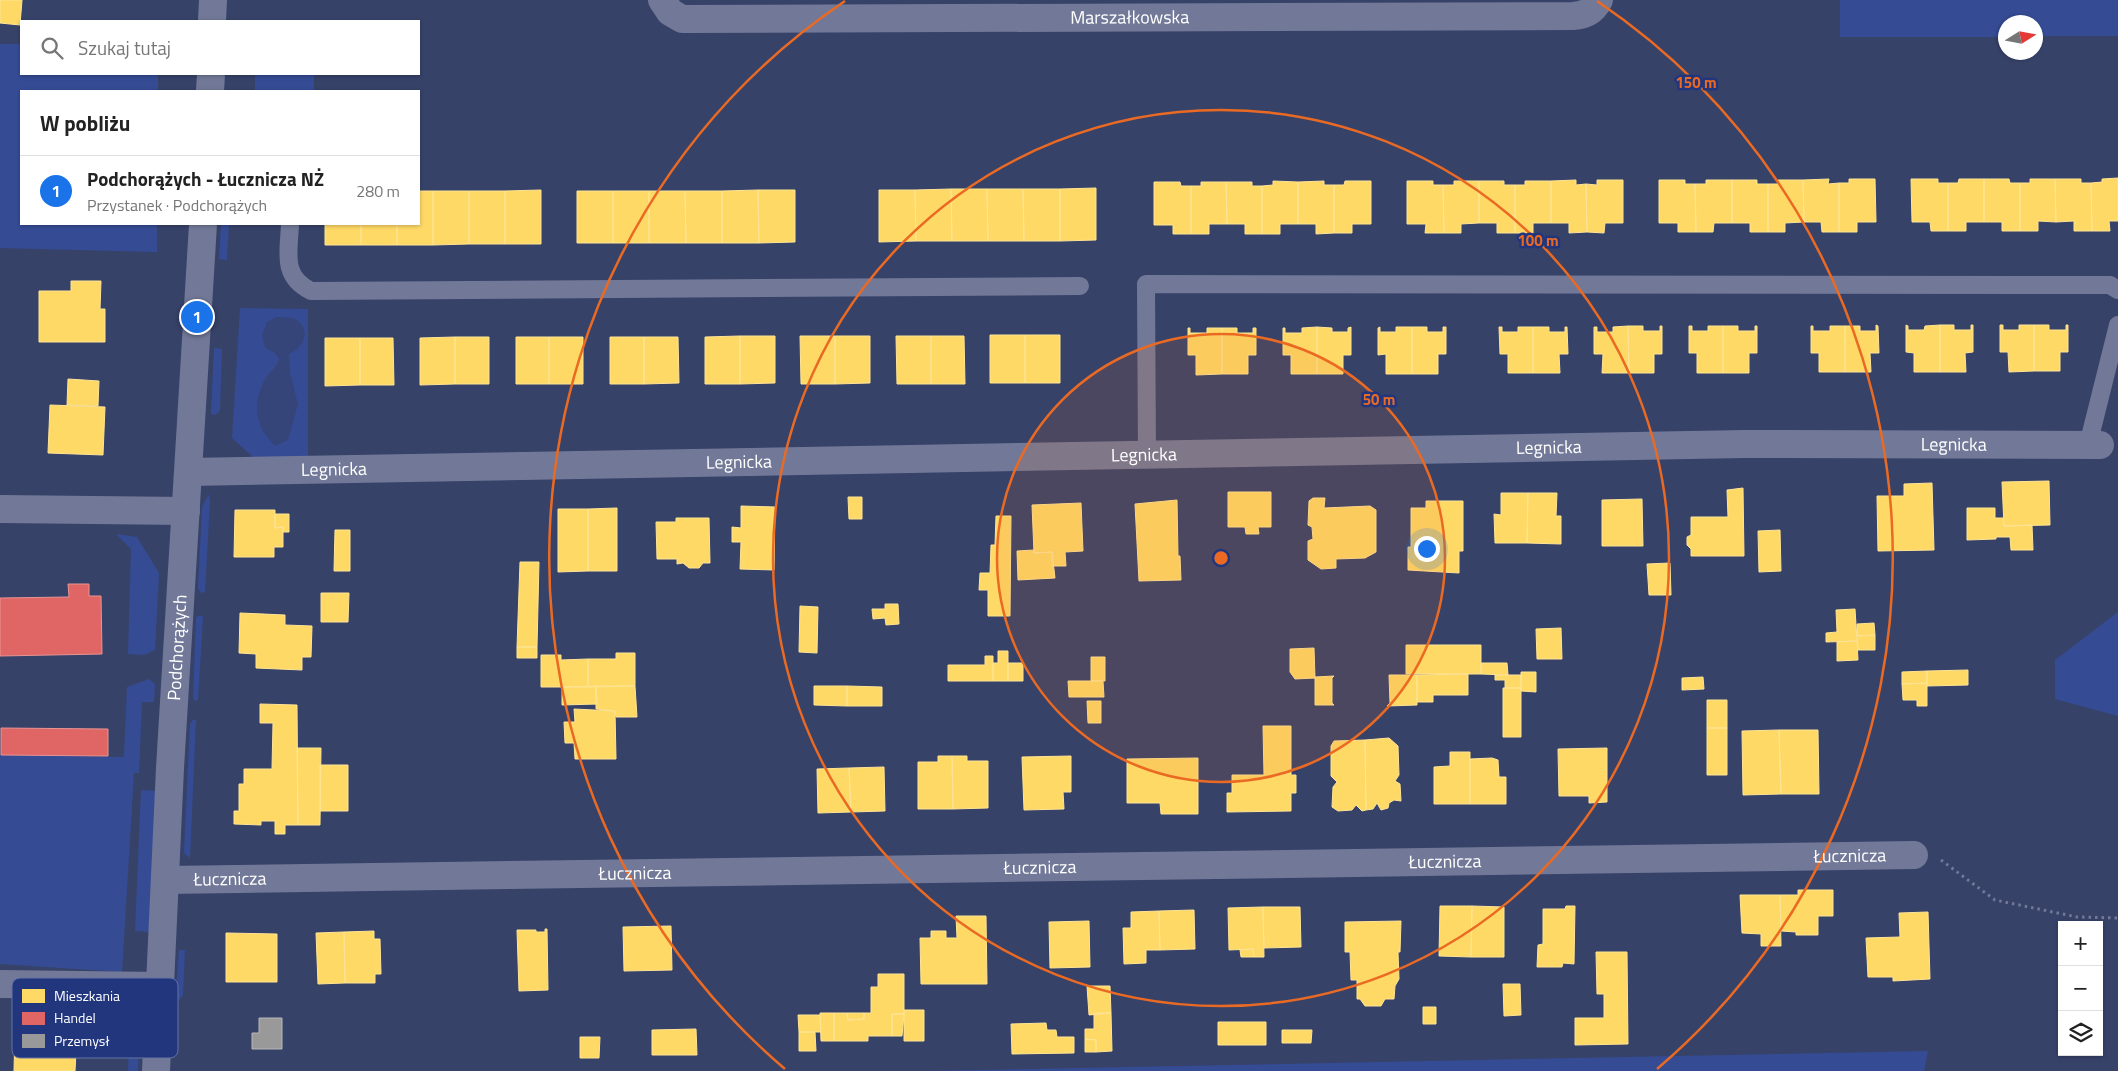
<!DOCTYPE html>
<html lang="pl">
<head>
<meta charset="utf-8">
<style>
  body { margin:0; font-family:"Titillium Web",sans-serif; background:#f2f2f2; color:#222 }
  .controls { position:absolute; right:15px; bottom:15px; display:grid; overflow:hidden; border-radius:0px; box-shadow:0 1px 4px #0004 }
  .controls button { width:45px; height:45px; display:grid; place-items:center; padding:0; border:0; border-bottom:1px solid #e0e0e0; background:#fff; color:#222; font:25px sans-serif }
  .compass { position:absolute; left:1998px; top:15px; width:45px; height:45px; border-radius:50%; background:#fff; box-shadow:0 1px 4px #0004; rotate:79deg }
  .you { position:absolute; left:1426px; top:548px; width:18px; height:18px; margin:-12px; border:4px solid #fff; border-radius:50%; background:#1a73e8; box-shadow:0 0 0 8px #1a73e833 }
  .badge { display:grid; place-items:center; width:32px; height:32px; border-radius:50%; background:#1a73e8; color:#fff; font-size:16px; font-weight:700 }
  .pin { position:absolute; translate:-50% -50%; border:2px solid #fff; box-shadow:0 1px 5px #0006 }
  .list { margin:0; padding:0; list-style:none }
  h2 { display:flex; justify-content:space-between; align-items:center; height:65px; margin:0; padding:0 20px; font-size:21px }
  h2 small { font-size:16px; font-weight:400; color:#767676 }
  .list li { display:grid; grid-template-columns:32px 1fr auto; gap:15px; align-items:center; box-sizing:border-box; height:70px; padding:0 20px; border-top:1px solid #e0e0e0 }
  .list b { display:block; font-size:19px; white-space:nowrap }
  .list p { margin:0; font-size:16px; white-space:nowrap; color:#767676 }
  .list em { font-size:16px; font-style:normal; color:#767676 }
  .icon { flex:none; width:28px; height:28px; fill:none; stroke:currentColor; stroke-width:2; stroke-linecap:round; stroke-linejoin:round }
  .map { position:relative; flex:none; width:2118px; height:1071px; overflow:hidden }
  .search { position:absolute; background:#fff; box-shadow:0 1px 4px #0004; left:20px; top:20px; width:400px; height:55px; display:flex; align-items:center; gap:12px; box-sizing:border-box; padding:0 18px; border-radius:0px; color:#767676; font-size:19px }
  .panel { position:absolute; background:#fff; box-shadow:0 1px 4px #0004; left:20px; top:90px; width:400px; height:135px; border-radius:0px }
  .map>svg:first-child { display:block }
  .green { fill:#354c95 }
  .water { fill:#364579 }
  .homes { fill:#ffd966; stroke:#ffe494 }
  .shops { fill:#e06666; stroke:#e99494 }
  .industry { fill:#999; stroke:#b8b8b8 }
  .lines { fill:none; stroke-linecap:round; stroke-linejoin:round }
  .path { stroke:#727998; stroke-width:3; stroke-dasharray:2.5 4; stroke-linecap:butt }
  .service { stroke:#727998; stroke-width:18 }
  .minor { stroke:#727998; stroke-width:28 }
  .tertiary { stroke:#727998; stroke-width:28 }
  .ring { fill:none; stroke:#ea6a24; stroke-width:2.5 }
  .labels { text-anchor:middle; stroke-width:5; stroke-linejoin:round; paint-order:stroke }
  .street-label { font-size:18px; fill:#fff; stroke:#22367e }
  .key { fill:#22367e; stroke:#6472a5; stroke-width:1 }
  .key-label { font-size:14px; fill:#fff }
  .centre { fill:#ea6a24; stroke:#22367e; stroke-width:2.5 }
  .ring-label { font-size:15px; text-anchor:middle; font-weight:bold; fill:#ea6a24; stroke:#22367e; stroke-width:5; stroke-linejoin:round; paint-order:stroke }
</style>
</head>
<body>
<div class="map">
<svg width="2118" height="1071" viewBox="0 0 2118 1071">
  <rect width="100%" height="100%" fill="#374269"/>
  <!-- green -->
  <path class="green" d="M1840 0H2118V36H2036V22H2006L2005 37H1840Z
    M0 44H21V74H158V91H21V224H157V252L0 248Z
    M255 74H314V91H255Z
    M221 224H229L227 260 219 259Z
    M240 308 308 309V457L254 458 232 438Z
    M214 348 222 349 220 411 215 415 211 414Z
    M209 494 210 502 205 592 201 593 198 588 202 507Z
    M116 534 137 537 159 573 155 650 144 655 128 654 131 549Z
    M2118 612V716L2055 699V660Z
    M198 616H203L198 700 195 701 193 698 196 618Z
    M149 679 155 684 154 702H142L139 773H134L122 972 0 964V755L124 757 127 687Z
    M193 720H196L190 858 184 853 190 724Z
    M141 790 158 791 150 932 135 931Z
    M179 950H185L183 995 175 1006Z
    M129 1049H139L138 1071H128Z
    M1928 1051 1924 1071H930Z"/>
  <!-- water -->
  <path class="water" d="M276 317C284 317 294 317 299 322 312 334 301 349 289 354L290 373 298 404 288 440 275 446C255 427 252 405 264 381 268 372 277 368 279 359L275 353 265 348 262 335 267 322Z"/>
  <!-- homes -->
  <path class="homes" d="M0 0H22L20 25 0 23Z
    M2118 178V221H2109L2110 231H2092L2091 183 2102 182V179Z
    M1829 179 1828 184 1839 183V232H1822L1821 222H1804L1803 180Z
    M1849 179H1875L1876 222H1857V232H1839V183H1849Z
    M1911 179H1938V183H1948V231H1931L1930 222H1912Z
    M1959 179H1984V222H1966V231H1948V183H1958Z
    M1984 179H2009L2010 183H2020V231H2002V222H1984Z
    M2030 179H2055L2056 222 2038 221V231H2020V183H2030Z
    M2055 179H2081V183H2091L2092 231H2074V221L2056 222Z
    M1576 180V185L1586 184 1587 232 1569 233V223H1551V181Z
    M1597 180H1623V223H1605L1604 233 1587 232 1586 184 1597 185Z
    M1659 180H1685V184H1695L1696 232H1678V223H1659Z
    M1706 180H1732V223H1714L1713 232H1696L1695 184H1706Z
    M1732 180H1757V184H1768V232H1750V223H1732Z
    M1778 180H1803L1804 222 1785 223V232H1768V184H1778Z
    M1273 181 1298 182V224H1280V234H1262V186L1273 185Z
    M1324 181V185H1334V233L1316 234V224H1298V182Z
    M1345 181H1371V224H1352V233H1334V185H1344Z
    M1407 181H1433V185H1443L1444 233H1425L1426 224H1407Z
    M1454 181H1479V223L1461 224V233H1444L1443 185H1454Z
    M1479 181H1504V185H1515V233H1497V223H1479Z
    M1525 181H1551V223H1533V233H1515V185H1525Z
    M1154 182H1180L1181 186H1191V234H1173V225H1154Z
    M1201 182H1226L1227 224H1209V234H1191V186H1201Z
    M1226 182H1252V186H1262V234H1245V224H1227Z
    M1096 188V240L1060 241V189Z
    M951 189 952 241H916L915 190Z
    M951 189H987L988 241H952Z
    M987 189H1023L1024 241H988Z
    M1023 189H1060V241H1024Z
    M541 190V244H505V191Z
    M758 190H795V242L759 243Z
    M758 190 759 243H722V191Z
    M879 190H915L916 241 879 242Z
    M419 191H433V245H397V224H419Z
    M433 191H469V244L433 245Z
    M469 191H505V244H469Z
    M577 191H613V243H577Z
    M613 191H649V243H613Z
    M649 191H685L686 243H649Z
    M685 191H722V243H686Z
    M325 224H361V245H325Z
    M361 224H397V245H361Z
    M71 281H101L100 309H105V342H39V291H71Z
    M1876 325 1878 326 1879 353H1870L1871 372H1845V326H1860V331H1876Z
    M1906 325 1908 326V330H1924L1925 326 1940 325V372H1914V353L1906 352Z
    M1940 325H1954V330H1971V325H1973V352L1965 353 1966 372H1940Z
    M2000 325H2003V330H2019V325H2034V371L2009 372 2008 352H2000Z
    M2034 325H2049V330H2066V325H2068V352H2060V371H2034Z
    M1628 326 1629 373H1602L1603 354H1594V327H1597V332H1613V327Z
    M1628 326H1643V331H1660V326H1662V354H1654V373H1629Z
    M1689 326H1692V331H1708V326H1723V373H1697V353H1689Z
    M1723 326H1738V331H1755V326H1757V353H1749V373H1723Z
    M1811 326H1813V331H1830V326H1845V372H1819V353H1811Z
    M1317 327V374H1291V355H1283V328H1285V333H1302V328Z
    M1317 327 1332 328V332H1348V328L1351 327V355H1343V374H1317Z
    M1380 327V332H1396V327H1412V374H1386V354L1378 355V328Z
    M1412 327H1427V332H1443V327H1446V354H1438V374H1412Z
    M1499 327H1502V332H1518V327H1533V373H1508V354H1500Z
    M1533 327H1549V332H1565V327H1567L1568 354H1559L1560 373H1533Z
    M1188 328H1190V333H1207V328H1222V374L1196 375V355H1188Z
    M1222 328H1237V333H1253V328H1256V355H1248V374H1222Z
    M990 335H1025V383H990Z
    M1025 335H1060V383H1025Z
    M740 336H775V383L740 384Z
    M740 336V384H705V337Z
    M800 336H835V384H801Z
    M835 336H870V383L835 384Z
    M896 336H931V384H897Z
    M931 336H964L965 384H931Z
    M455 337V384L420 385V338Z
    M455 337H489V384H455Z
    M516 337H549V384H516Z
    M549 337H583V384H549Z
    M610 337H644V384H610Z
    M644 337H678L679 383 644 384Z
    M325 338H360V385L325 386Z
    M360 338H393L394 385H360Z
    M68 379 99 381 98 406 67 405Z
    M50 405 105 407 103 455 48 453Z
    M2049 481 2050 525 2004 526 2002 482Z
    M1932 483 1934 550 1878 551 1877 496H1904V484Z
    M1743 488 1744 556H1691V549L1687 545V537L1691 535V517H1728L1727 490Z
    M1228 492H1271V527H1258L1259 534H1246L1245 527H1228Z
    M1501 493H1528L1527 543H1495L1494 514 1501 515Z
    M1528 493H1557L1556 516H1561V544L1527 543Z
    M848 497H862V519H849Z
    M1313 498H1325L1324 508 1370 506 1376 510V552L1365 558 1336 559V568L1321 569 1308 560V541L1313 539 1312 527 1308 525 1309 501Z
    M1642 499 1643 546H1602V500Z
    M1177 500 1178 556H1180L1181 580 1139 581 1135 504Z
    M1426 501H1463V551H1459V573L1408 570V547H1411V508H1426Z
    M1081 503 1083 551 1065 552 1066 566H1052V552L1034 553 1032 505Z
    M741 506 775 507 774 570 740 569 741 542H732V527L741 528Z
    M617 508V571H588V509Z
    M1967 508H1995V518H2003L2004 526 2032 525 2033 550H2011L2010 537H1996V539L1967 540Z
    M558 509H588V571L558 572Z
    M235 510H275V528L283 527V547H274V557H234Z
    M275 514H289V532H283V527L275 528Z
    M996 516H1011L1010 616H988V590H979L980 573H990L991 545H995Z
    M676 518H709L710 563H703L699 568H689L683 563 677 564V559H657L656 522H676Z
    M335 530H350V571H334Z
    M1780 530 1781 571 1759 572 1758 531Z
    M1034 550V553L1052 552 1055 578 1018 580 1017 551Z
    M520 562H539L537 647H517Z
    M1670 563 1671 595H1649L1647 564Z
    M321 593H349L348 622H321Z
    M885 604H898L899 624 886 625 885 618 873 619 872 609H885Z
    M800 606 818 607 817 653 799 652Z
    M1855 609 1857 641 1826 642V633L1837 632 1836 610Z
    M240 613 285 615V625L312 626 311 657H302V670L256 668V654L239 653Z
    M1874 623 1875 635 1857 636V624Z
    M1561 628 1562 659H1537L1536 629Z
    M1875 635V650H1858L1857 636Z
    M1857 641 1858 660 1837 661V642Z
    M1406 645H1481V674H1406Z
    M517 647H537V658H517Z
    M1314 648 1315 678 1295 679 1290 672V649Z
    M998 651H1008V681H993V663H998Z
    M616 653H635V686L588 687V659H616Z
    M541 655H561V660L588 659V687H541Z
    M985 656H993V681H948V665H985Z
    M1091 657H1105V681H1091Z
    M1008 663H1023V681H1008Z
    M1481 663H1507L1508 675 1481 674Z
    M1968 670V685L1927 686V671Z
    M1927 671V683L1902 684V672Z
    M1521 672H1536V692L1521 691Z
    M1468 674V695H1433V702H1417V675Z
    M1389 675H1417V705L1387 706 1390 703Z
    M1495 675H1521V688H1505V680H1495Z
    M1334 676 1332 678V703L1334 705H1315V677Z
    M1703 677 1704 689 1682 690V678Z
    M1068 681H1103L1104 697H1069Z
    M1927 683V706H1917V700H1903L1902 684Z
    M596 686 597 704 562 705V687Z
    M596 686H635L637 717H616L615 711 596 709Z
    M814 686H847V706L814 705Z
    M847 686 882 687V706H847Z
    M1503 688H1521V737H1503Z
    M1707 700H1727V728H1707Z
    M1087 701H1101V723H1088Z
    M260 704 297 705 298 825H285V834H275V821H261V825L234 824V811H239V784H244V769H272L273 723H260Z
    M574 709 615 711 616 759H575L574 743H565L564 722H575Z
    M1263 726H1291V775H1296V793H1291V811L1227 812V793H1232V775H1264Z
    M1707 728H1727V775H1707Z
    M1779 730 1781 794 1743 795 1742 731Z
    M1779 730H1818L1819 794H1781Z
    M1389 738 1398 746 1399 775 1395 781 1400 784 1401 801 1394 800 1389 803 1388 808 1381 810 1377 803 1373 809 1366 810 1365 740Z
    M1365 740 1366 810 1362 811 1356 805 1352 810 1338 811 1332 807 1333 787 1337 782 1331 776V746L1334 741Z
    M297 748H321L320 825H298Z
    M1607 748V802L1589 803V796H1559L1558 749Z
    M1450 752H1470V804H1434V767L1450 766Z
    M938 756H952L953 809H918V762H938Z
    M952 756H967V761H988V808L953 809Z
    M1071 756V792H1063L1064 809 1024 810 1022 757Z
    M1198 758V814H1161L1160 803H1127V759Z
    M1492 758 1498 760 1499 777H1506V804H1470V759Z
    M320 765H348V811H320Z
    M884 767 885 811 851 812 849 768Z
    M849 768 851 812 818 813 817 769Z
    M1798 890H1833V916H1818V935H1796V932L1781 931 1780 895H1798Z
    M1740 895H1780L1781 946H1761V934L1742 933Z
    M1440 906H1472L1471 957 1439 956Z
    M1472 906 1504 907V957H1471Z
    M1566 906H1575L1574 964 1563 963 1562 967H1537L1538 945 1543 944V909H1565Z
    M1263 907H1300L1301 947 1264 948Z
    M1263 907 1264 957H1254L1253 949 1229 950 1228 908Z
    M1194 910 1195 949 1160 950 1159 911Z
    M1159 911 1160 950H1146V963L1124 964 1123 928H1131V912Z
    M1928 912 1930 979 1893 981V977H1868L1866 938 1900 937 1899 913Z
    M956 916H986L987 984H921L920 938H931V931H946V938H957Z
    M1089 921 1090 967 1050 968 1049 922Z
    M1401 921 1400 952H1398L1399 979 1395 986 1394 999H1385L1381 1006H1365L1360 999H1357V980H1351L1350 952H1345V922Z
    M671 926 672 970 624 971 623 927Z
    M545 929H547L548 990 519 991 517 930H536V932H545Z
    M374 931V939H380L381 974H375V983H345L344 932Z
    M344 932 345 983 318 984 316 933Z
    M226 933 277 934V982H226Z
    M1253 949 1254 957H1241L1240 950Z
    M1596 952H1627L1628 1044 1575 1045V1018H1604V994H1597Z
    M878 974H904V1014H892V1036H868V1041H834V1013H847L848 1020 864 1019V1013H871V987H878Z
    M1503 984H1520L1521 1015 1504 1016Z
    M1087 986H1110L1111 1013 1089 1015Z
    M1423 1007H1436V1024H1423Z
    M904 1010H924V1041H904Z
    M820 1013H834V1041H821Z
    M847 1013H864V1019L848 1020Z
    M1094 1013H1111L1112 1051 1096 1052V1040L1085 1039V1029H1094Z
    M892 1014H904L902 1036H892Z
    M798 1015H820L821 1032H799Z
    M60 1018 91 1020 90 1052 76 1051 75 1071H14L15 1029 60 1030Z
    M1218 1022H1266V1045H1218Z
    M1046 1023 1047 1030H1056L1057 1037H1074V1053L1012 1054 1011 1024Z
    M696 1029 697 1055H652V1030Z
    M1282 1030H1312L1311 1043H1282Z
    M799 1032H815L816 1051H799Z
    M580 1037H600L599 1058H580Z
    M1085 1039 1096 1040V1052H1085Z"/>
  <!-- shops -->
  <path class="shops" d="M68 584H89V596H101L102 654 0 656V598L69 597Z
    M1 728 108 729V756L1 755Z"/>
  <!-- industry -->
  <path class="industry" d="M259 1018H282V1049H252V1033H259Z"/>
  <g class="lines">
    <!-- path -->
    <path class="path" d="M1941 860 1995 900 2077 917 2118 918"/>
    <!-- service -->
    <path class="service" d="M290 224C289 252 281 276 311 291L1080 286
      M2088 445 2118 325
      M1147 456 1146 284 2110 285 2118 290"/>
    <!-- minor -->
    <g class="minor">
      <path id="s1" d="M662 0 670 12 682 19 1573 16C1586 15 1593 11 1599 0"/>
      <path id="s2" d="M189 472 1745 444 2100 445"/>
      <path d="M0 509 186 511"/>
      <path id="s3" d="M166 880 1914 855"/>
      <path d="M0 984 161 986"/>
    </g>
    <!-- tertiary -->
    <g class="tertiary">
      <path d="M212 21 213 0"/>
      <path d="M210 91 211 74"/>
      <path id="s4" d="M156 1071 170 768 203 224"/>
    </g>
  </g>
  <!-- distance rings -->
  <circle cx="1221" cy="558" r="224" fill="#ea6a24" fill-opacity=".12"/>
  <g class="ring">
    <circle cx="1221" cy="558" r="224"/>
    <circle cx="1221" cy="558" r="448"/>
    <path d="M785 1069A672 672 0 0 1 845 1M1597 1A672 672 0 0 1 1657 1069"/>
  </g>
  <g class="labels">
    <!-- street labels -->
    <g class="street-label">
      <text dy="6" stroke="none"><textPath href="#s1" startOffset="476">Marszałkowska</textPath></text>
      <text dy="6" stroke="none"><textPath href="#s2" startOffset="1765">Legnicka</textPath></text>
      <text dy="6" stroke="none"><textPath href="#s2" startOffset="1360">Legnicka</textPath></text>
      <text dy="6" stroke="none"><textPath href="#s2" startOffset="955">Legnicka</textPath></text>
      <text dy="6" stroke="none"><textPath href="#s2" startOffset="550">Legnicka</textPath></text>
      <text dy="6" stroke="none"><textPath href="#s2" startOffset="145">Legnicka</textPath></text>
      <text dy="6" stroke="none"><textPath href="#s4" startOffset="424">Podchorążych</textPath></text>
      <text dy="6" stroke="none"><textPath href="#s3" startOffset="1684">Łucznicza</textPath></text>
      <text dy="6" stroke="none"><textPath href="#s3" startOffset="1279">Łucznicza</textPath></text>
      <text dy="6" stroke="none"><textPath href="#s3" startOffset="874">Łucznicza</textPath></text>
      <text dy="6" stroke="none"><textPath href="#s3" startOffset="469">Łucznicza</textPath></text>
      <text dy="6" stroke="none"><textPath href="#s3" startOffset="64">Łucznicza</textPath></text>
    </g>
  </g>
  <!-- legend -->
  <rect x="12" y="978" width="166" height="80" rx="8" class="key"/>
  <rect x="22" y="989" width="23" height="14" fill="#ffd966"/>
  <rect x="22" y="1012" width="23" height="13" fill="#e06666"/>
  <rect x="22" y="1034" width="23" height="14" fill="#999"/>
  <g class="key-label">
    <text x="54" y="1001">Mieszkania</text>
    <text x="54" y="1023">Handel</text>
    <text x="54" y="1046">Przemysł</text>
  </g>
  <circle cx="1221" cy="558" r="8" class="centre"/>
  <g class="ring-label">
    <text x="1696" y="88">150 m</text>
    <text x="1538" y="246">100 m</text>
    <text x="1379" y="405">50 m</text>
  </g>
</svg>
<div class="controls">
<button>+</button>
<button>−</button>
<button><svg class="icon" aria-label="layers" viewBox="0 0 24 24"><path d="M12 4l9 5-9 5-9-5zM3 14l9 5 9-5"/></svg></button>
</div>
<svg class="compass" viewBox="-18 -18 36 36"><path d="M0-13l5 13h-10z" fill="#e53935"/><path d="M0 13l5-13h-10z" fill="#767676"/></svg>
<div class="you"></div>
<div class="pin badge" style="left:197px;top:317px">1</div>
<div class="search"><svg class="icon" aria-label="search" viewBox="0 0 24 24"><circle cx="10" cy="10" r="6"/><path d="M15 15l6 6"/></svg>Szukaj tutaj</div>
<section class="panel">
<h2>W pobliżu<small></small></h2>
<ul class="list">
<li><span class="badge">1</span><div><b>Podchorążych - Łucznicza NŻ</b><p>Przystanek · Podchorążych</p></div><em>280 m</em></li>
</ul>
</section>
</div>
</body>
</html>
